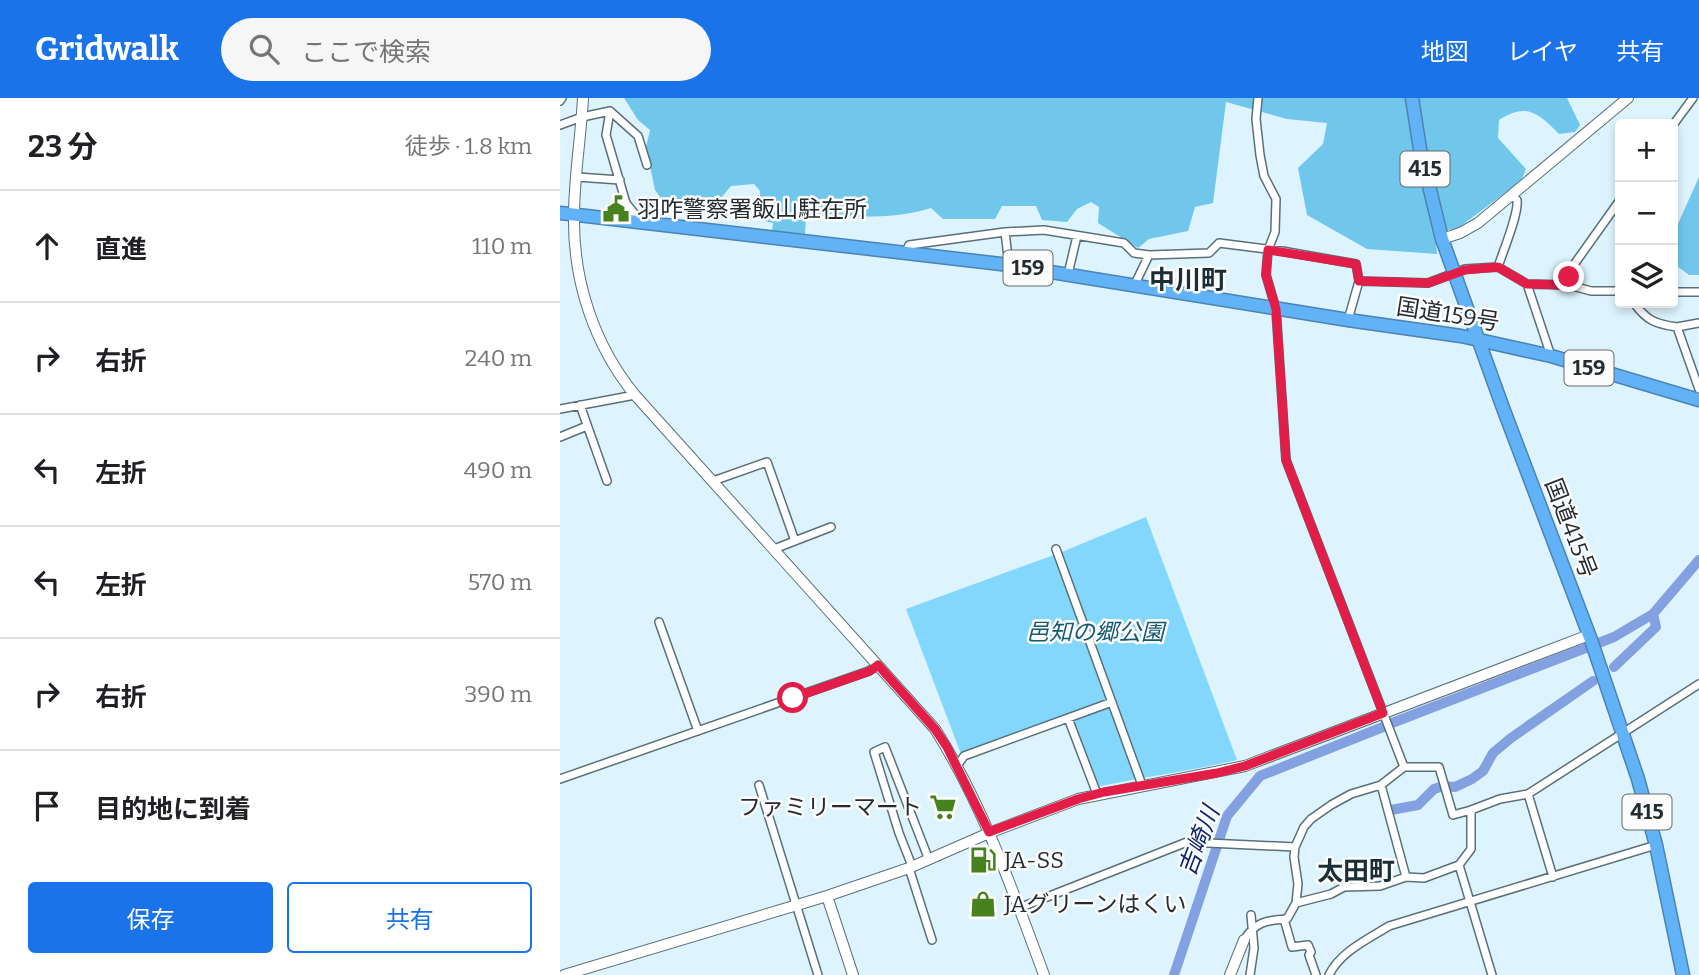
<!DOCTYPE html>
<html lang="ja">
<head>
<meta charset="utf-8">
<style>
  body { margin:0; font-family:Bitter,"Noto Sans JP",serif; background:#f6f6f6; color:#202124 }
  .controls { position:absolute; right:21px; top:21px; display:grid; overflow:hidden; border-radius:7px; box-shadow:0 4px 10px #0003 }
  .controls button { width:63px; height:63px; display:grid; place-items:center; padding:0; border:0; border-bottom:2px solid #e0e0e0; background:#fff; color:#202124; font:35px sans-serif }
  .stop { position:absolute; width:21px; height:21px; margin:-16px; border:5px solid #e11d48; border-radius:50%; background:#fff }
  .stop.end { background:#e11d48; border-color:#fff; box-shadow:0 2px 7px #0008 }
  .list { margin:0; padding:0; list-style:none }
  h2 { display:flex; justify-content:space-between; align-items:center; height:91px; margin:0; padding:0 28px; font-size:30px }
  h2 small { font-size:23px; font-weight:400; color:#757577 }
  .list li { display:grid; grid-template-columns:46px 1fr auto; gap:21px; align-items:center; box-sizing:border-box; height:112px; padding:0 28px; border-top:2px solid #e0e0e0 }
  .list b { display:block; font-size:26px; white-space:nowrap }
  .list em { font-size:23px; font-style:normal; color:#757577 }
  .actions { display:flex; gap:14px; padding:21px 28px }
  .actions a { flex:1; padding:16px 0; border:2px solid #1a73e8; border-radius:7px; text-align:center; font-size:24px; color:#1a73e8 }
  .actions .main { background:#1a73e8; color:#fff }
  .icon { flex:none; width:38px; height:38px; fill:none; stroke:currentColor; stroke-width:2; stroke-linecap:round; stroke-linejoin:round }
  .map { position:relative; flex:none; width:1139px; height:877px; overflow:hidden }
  header { display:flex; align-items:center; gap:42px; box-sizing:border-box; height:98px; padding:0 35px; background:#1a73e8; color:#fff }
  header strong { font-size:33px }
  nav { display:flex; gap:38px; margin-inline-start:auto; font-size:24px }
  .search { width:490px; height:63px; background:#f6f6f6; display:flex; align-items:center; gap:18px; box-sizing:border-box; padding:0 24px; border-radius:38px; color:#757577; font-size:26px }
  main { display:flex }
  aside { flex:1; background:#fff }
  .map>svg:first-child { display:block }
  .green { fill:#84d7fc }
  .forest { fill:#70c6eb }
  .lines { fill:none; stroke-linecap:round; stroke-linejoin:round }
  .river { stroke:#83a0e0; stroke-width:10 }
  .street-casing { stroke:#5b6f78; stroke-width:10 }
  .secondary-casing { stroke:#5b6f78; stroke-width:12 }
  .highway-casing { stroke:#4c83b1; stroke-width:15 }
  .street { stroke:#fff; stroke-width:7 }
  .secondary { stroke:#fff; stroke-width:10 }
  .highway { stroke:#62b2f7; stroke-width:12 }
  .route { stroke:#e11d48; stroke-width:9 }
  .labels { text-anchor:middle; stroke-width:5; stroke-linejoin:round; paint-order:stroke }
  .shield { fill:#fcfcfc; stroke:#656a6d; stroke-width:2 }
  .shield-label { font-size:21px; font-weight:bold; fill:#242c30 }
  .poi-label { font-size:23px; fill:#242c30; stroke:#fcfcfc; text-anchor:start }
  .street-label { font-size:23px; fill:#242c30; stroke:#fcfcfc }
  .park-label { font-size:23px; font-style:italic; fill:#145a73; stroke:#fcfcfc }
  .water-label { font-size:24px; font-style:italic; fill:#0d256d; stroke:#fcfcfc }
  .quarter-label { font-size:26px; font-weight:bold; fill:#1b2d35; stroke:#fcfcfc }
</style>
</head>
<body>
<header>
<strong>Gridwalk</strong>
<div class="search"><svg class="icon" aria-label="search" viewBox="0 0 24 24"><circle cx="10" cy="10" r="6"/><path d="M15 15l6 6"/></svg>ここで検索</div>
<nav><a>地図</a><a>レイヤ</a><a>共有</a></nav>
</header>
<main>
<aside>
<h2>23 分<small>徒歩 · 1.8 km</small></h2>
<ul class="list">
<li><svg class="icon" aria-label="ahead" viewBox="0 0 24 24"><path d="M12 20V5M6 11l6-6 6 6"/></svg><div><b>直進</b></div><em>110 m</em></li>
<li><svg class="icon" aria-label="right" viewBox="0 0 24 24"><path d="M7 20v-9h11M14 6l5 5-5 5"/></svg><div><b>右折</b></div><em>240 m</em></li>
<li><svg class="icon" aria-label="left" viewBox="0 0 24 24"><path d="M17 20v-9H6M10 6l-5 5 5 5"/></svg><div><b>左折</b></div><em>490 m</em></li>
<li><svg class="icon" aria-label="left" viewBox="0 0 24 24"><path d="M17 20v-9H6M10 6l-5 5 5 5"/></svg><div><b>左折</b></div><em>570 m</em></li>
<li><svg class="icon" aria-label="right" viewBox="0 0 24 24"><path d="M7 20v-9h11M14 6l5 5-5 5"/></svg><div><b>右折</b></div><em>390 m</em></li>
<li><svg class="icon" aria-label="arrive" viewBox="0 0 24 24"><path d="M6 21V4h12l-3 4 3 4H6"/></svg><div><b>目的地に到着</b></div></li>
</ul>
<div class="actions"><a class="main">保存</a><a>共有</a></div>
</aside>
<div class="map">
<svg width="1139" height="877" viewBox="0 0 1139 877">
  <rect width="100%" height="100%" fill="#ddf4fe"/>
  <!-- green -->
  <path class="green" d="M586 419 677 662C630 673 583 679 536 689L508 616 401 656 346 511 502 454Z"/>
  <!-- forest -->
  <path class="forest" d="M64 0H1007L1020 27 1015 34 999 36C979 15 966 4 939 22L938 40 966 71 961 83 898 130 875 134 877 156 807 151 747 117 738 70 763 46 767 25 727 21 666 4 653 105 635 109 628 133 589 141 578 150 538 125 539 109 531 104 517 111 507 124 482 122 476 108H442L435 121H383L371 110C331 123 288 117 246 118L245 136 212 133 213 125 201 122 200 93 194 86 171 88 160 101 138 116 106 107 95 92 86 49 90 32 78 22Z
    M1139 79V177H1129L1113 165V137Z"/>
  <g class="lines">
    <!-- river -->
    <path class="river" d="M1054 569 1096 529 1093 516 1139 462
      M832 625 1054 539 1093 516
      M831 712 858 707 874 691 883 688 895 689 912 681 923 673 933 655 951 640 1033 583
      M614 877 667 718 700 678 823 629"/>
    <!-- street casing -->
    <g class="street-casing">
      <path id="street" d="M0 3 2 0
        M50 13 46 37 66 105 74 115 87 123
        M0 27 22 19 50 13 78 38 87 67
        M1113 27 1133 0
        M17 79 60 82
        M445 134 449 167
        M346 154 349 147 445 134 484 132 564 145 574 155 589 157 649 155 659 145 722 153 796 166 799 183 868 185 905 171 938 169 967 186 1009 187 1031 193H1060
        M938 169C943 153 959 116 957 102L951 97
        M508 176 517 138
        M967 186 991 258
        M1009 187 1013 168 1060 102
        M574 188 589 157
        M1113 194H1139
        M1074 205C1087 223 1096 226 1117 229L1139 291
        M788 222 799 183
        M1117 229 1139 225
        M20 307 47 383
        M0 311 75 297
        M0 339 27 328
        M153 383 207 364 235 443
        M214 451 271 429
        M496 451 582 687
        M99 524 138 633
        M508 620 537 696
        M397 668 404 658 552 604
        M844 669H879L893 717 911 712
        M0 681 309 573 318 567
        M199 687 258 877
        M821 687 846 779
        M968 696 993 779
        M899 767 932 877
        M352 768 339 735 314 654 325 649 369 762
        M349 770 372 842
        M736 805 771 796 784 789 820 788 846 779 864 780 899 767 911 751V712L940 701 968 696 1139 586
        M459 810 627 744 735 749
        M724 821 732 849 748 847 751 854 749 857 756 877
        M684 842C695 824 707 822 727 821L736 805 738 786 734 759 735 749 744 729 751 721 771 707 791 696 821 687 844 669 726 362 716 211 706 177 708 152 715 134 716 101 704 78 700 57 696 21 698 0
        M690 877 694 850 691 817
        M769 877C780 854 808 841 829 828L1096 747"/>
    </g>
    <!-- secondary casing -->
    <g class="secondary-casing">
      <path id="secondary" d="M23 0C21 39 14 79 14 118 13 183 34 247 75 297L375 631C423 707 453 793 484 877
        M882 141 900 135 918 125 1068 0
        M267 798 293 877
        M4 877 267 798 349 770 429 735 518 701 685 668 1029 537
        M670 877 684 842"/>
    </g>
    <!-- highway casing -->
    <g class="highway-casing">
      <path id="highway" d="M852 0 860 51 882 141 943 310 1031 542 1078 681 1096 747 1123 877
        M0 115 441 166 788 222 901 238 991 258 1139 302"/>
    </g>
    <!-- street -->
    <use href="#street" class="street"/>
    <!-- secondary -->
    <use href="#secondary" class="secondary"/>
    <!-- highway -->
    <use href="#highway" class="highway"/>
  </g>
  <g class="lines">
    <!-- route -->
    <path class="route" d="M233 600 310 573 318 567 375 631 387 649 429 734 518 701 544 694 657 675 685 668 823 615 726 362 716 211 706 177 708 152 796 166 799 183 868 185 905 172 938 169 967 186 1009 187V179"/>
  </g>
  <!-- icons -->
  <defs>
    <g id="civic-bare" transform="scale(2.1)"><path d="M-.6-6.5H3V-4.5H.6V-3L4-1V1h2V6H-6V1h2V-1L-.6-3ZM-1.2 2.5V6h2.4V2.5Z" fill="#48821e" stroke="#fcfcfc" stroke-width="2.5" paint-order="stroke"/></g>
    <g id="supermarket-bare" transform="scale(2.1)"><path d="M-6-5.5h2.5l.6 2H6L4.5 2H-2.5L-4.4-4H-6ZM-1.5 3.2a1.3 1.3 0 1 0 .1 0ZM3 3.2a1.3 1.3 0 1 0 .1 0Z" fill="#48821e" stroke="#fcfcfc" stroke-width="2.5" paint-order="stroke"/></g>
    <g id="fuel-bare" transform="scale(2.1)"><path d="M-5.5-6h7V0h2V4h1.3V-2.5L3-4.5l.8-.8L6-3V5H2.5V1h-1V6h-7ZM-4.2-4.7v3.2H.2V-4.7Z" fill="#48821e" stroke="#fcfcfc" stroke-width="2.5" paint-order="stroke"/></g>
    <g id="shop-bare" transform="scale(2.1)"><path d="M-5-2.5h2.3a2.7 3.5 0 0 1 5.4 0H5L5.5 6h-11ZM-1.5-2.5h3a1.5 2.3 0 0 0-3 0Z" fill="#48821e" stroke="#fcfcfc" stroke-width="2.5" paint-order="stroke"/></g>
  </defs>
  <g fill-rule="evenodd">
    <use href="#civic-bare" x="56" y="111"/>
    <use href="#supermarket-bare" x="383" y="709"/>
    <use href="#fuel-bare" x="423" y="762"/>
    <use href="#shop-bare" x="423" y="806"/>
  </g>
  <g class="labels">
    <!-- shield labels -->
    <g class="shield">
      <rect x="840.5" y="53.5" width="49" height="35" rx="5"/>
      <rect x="443.5" y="152.5" width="49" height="35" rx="5"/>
      <rect x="1004.5" y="252.5" width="49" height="35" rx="5"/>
      <rect x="1062.5" y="696.5" width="49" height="35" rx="5"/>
    </g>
    <g class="shield-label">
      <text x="865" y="78">415</text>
      <text x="468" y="177">159</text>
      <text x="1029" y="277">159</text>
      <text x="1087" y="721">415</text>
    </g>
    <!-- poi labels -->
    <g class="poi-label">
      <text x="77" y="119">羽咋警察署飯山駐在所</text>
      <text x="362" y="717" text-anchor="end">ファミリーマート</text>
      <text x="444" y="770">JA-SS</text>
      <text x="444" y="814">JAグリーンはくい</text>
    </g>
    <!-- street labels -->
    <g class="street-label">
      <text transform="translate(888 216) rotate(9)" y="8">国道159号</text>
      <text transform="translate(1011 430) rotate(69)" y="8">国道415号</text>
    </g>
    <!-- park labels -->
    <g class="park-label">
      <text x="535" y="542">邑知の郷公園</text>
    </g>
    <!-- water labels -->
    <g class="water-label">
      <text transform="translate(639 743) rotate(-69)" y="8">吉崎川</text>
    </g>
    <!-- quarter labels -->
    <g class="quarter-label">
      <text x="628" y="191">中川町</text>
      <text x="796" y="782">太田町</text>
    </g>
  </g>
</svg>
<div class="controls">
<button>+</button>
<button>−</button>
<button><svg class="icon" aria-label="layers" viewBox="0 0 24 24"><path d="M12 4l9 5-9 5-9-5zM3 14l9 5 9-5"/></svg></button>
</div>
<div class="stop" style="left:233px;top:600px"></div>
<div class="stop end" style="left:1009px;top:179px"></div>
</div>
</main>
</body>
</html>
